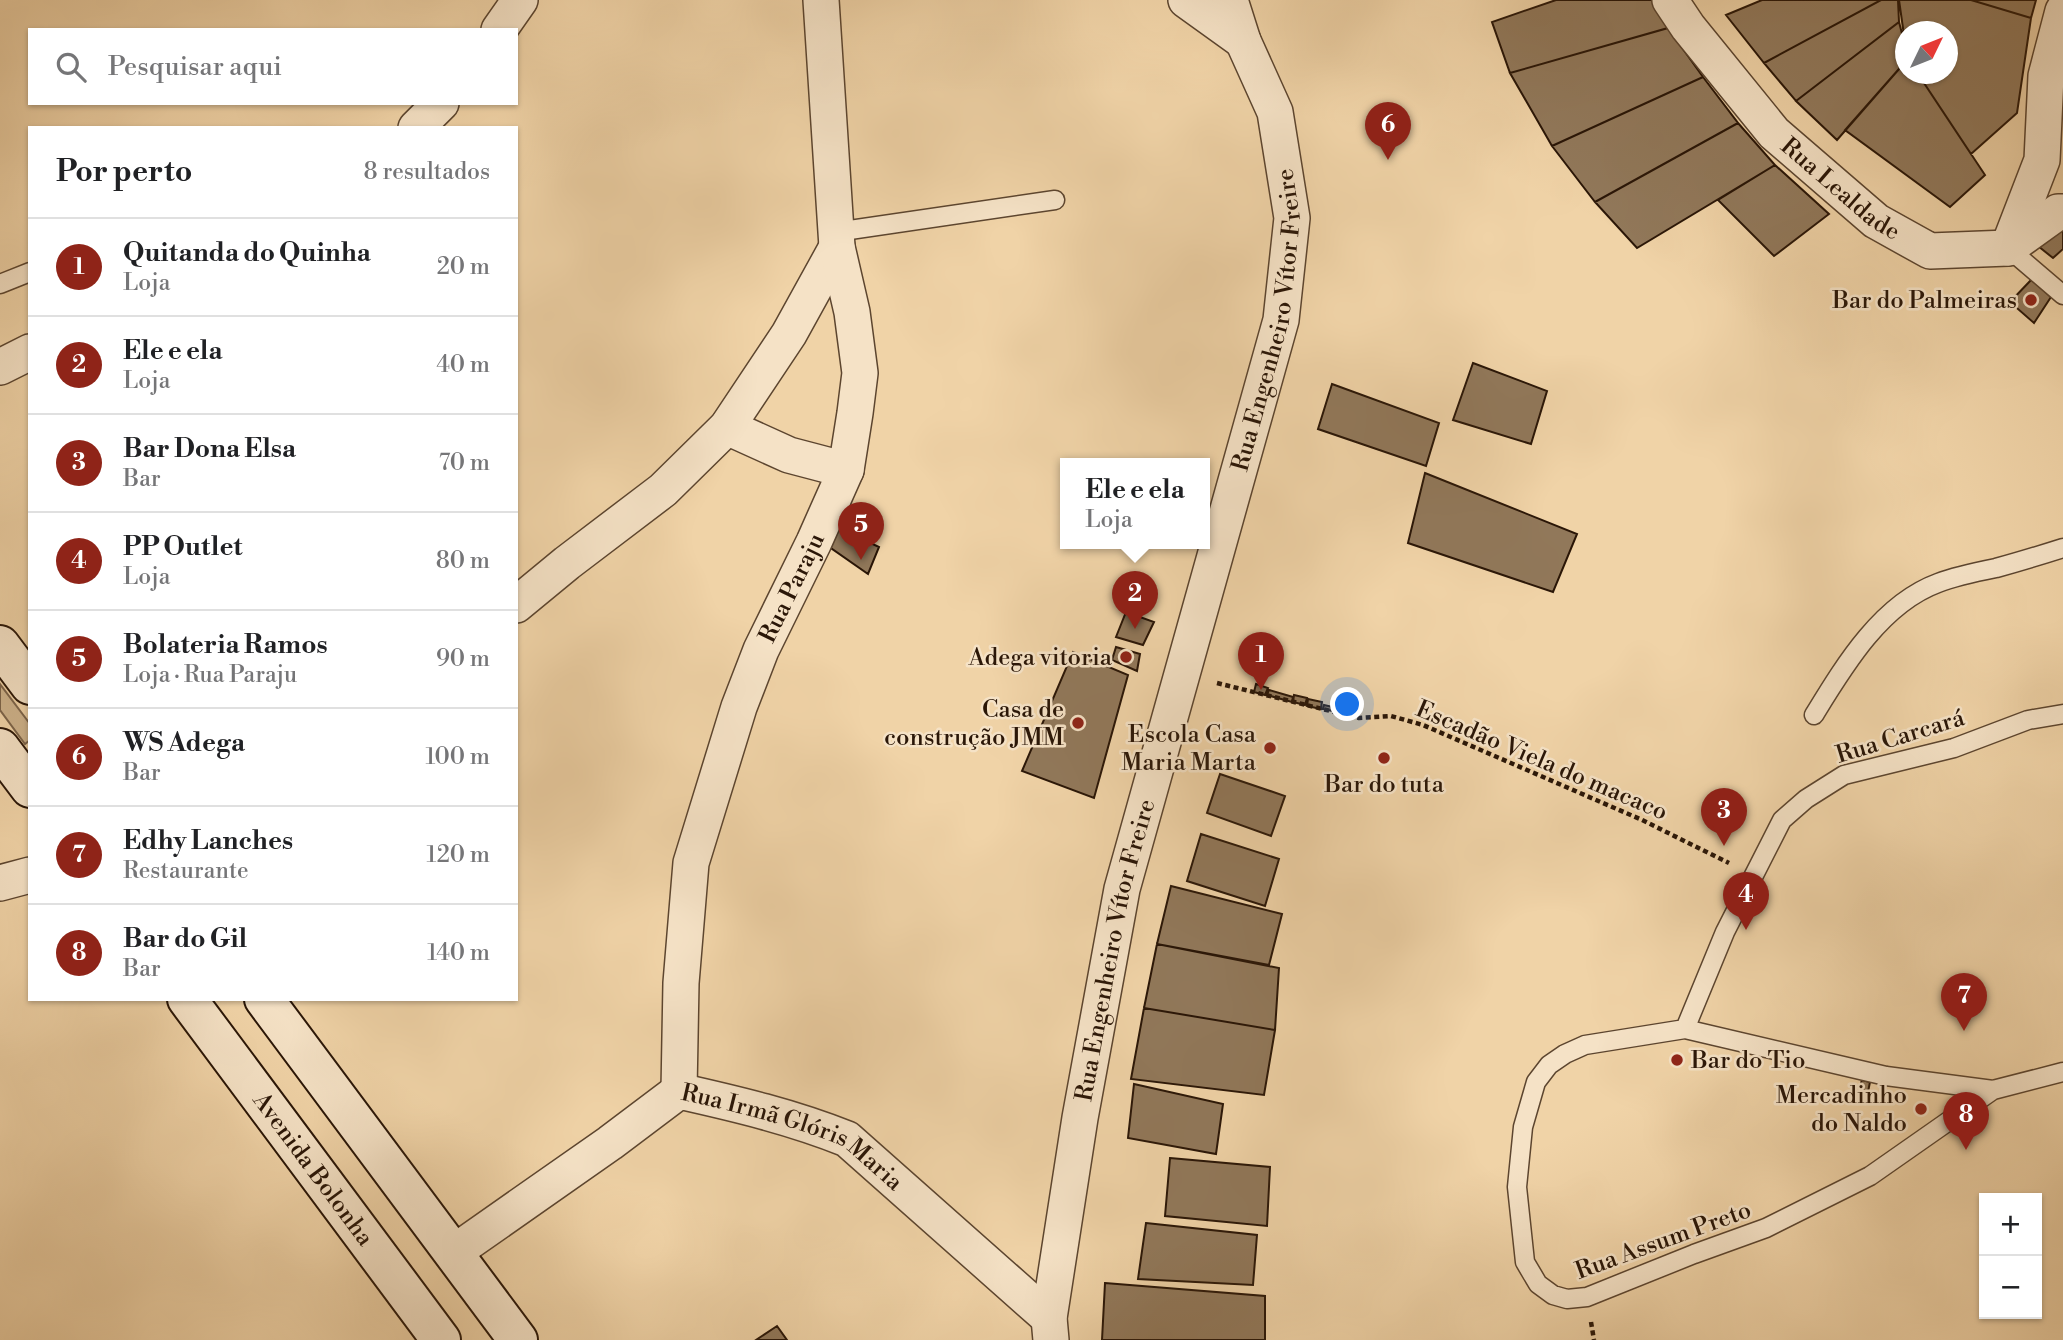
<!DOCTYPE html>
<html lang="pt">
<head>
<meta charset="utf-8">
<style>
  body { margin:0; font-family:"Libre Bodoni",serif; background:#f6f6f6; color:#202124 }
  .controls { position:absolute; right:21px; bottom:21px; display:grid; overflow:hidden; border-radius:0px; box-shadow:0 2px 5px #0004 }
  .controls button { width:63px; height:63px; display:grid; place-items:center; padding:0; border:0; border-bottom:2px solid #e0e0e0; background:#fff; color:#202124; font:35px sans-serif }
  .compass { position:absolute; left:1895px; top:21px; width:63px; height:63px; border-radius:50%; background:#fff; box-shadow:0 2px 5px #0004; rotate:47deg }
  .you { position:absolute; left:1348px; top:705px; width:24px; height:24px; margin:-18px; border:5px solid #fff; border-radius:50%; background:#1a73e8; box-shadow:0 0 0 10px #1a73e833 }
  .badge { display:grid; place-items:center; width:46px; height:46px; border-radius:50%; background:#8f2418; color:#fff; font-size:23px; font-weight:700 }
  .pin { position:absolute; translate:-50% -58px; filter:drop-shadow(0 2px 4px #0008) }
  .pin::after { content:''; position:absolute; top:37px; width:24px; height:21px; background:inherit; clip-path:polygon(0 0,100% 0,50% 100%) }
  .popup { position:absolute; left:1060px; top:458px; width:150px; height:91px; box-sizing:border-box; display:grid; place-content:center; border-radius:0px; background:#fff; filter:drop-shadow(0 2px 5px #0005); font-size:23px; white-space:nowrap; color:#757577 }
  .popup b { font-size:26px; color:#202124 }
  .popup::after { content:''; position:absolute; left:50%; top:100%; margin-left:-14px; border:14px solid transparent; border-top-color:#fff }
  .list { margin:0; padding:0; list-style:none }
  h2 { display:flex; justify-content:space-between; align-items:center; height:91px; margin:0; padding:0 28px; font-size:30px }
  h2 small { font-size:23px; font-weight:400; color:#757577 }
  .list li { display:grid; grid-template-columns:46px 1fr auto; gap:21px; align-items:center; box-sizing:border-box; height:98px; padding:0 28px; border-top:2px solid #e0e0e0 }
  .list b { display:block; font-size:26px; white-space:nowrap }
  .list p { margin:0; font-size:23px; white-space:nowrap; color:#757577 }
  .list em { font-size:23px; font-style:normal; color:#757577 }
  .icon { flex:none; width:38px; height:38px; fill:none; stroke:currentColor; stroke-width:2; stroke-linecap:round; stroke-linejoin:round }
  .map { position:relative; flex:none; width:2063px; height:1340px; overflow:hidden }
  .search { position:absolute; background:#fff; box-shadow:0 2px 5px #0004; left:28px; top:28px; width:490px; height:77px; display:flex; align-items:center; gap:18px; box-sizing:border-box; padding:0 24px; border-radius:0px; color:#757577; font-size:26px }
  .panel { position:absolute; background:#fff; box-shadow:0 2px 5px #0004; left:28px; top:126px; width:490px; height:875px; border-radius:0px }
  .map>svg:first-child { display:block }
  .green { fill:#ceb38c; stroke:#7c644a; stroke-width:2 }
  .building { fill:#91785a; stroke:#2a1607; stroke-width:2 }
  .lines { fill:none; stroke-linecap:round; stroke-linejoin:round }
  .service-casing { stroke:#5c452f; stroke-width:21 }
  .minor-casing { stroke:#5c452f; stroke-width:38 }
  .secondary-casing { stroke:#2a1607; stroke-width:42 }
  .path { stroke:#2a1607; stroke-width:4.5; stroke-dasharray:5 3.5; stroke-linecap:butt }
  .service { stroke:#f5e2c6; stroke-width:18 }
  .minor { stroke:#f5e2c6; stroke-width:35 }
  .secondary { stroke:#f5e2c6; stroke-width:38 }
  .poi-dot { fill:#8f2418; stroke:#f5e2c6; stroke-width:2.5 }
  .labels { text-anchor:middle; stroke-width:5; stroke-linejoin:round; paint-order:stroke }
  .street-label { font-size:24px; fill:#2a1607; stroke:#f5e2c6 }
  .poi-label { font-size:24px; fill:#2a1607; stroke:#f5e2c6; text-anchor:end }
</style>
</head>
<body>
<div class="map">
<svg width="2063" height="1340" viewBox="0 0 2063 1340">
  <rect width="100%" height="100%" fill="#f0d3a7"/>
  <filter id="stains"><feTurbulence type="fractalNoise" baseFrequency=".00286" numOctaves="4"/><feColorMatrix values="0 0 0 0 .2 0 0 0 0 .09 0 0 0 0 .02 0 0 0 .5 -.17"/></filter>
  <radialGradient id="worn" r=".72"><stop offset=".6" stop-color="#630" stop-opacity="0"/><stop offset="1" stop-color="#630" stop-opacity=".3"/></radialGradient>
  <!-- green -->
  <path class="green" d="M0 684 30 724V740L25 744 0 710Z"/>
  <!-- building -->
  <path class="building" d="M1556 0H1655L1668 28 1510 73 1492 22Z
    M1762 0H1881L1764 63 1726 15Z
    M1881 0H1898L1899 22 1796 101 1764 63Z
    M1899 0H1971L2031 18 2017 113 1971 154 1918 74H1948V32H1906V49Z
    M1971 0H2036L2031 18Z
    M1899 22 1906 49V61L1837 140 1796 101Z
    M1668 28 1703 77 1552 146 1510 73Z
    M1906 61V74H1918L1985 175 1950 207 1845 130Z
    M1703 77 1738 123 1595 202 1552 146Z
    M1738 123 1775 165 1637 248 1595 202Z
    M1775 165 1829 214 1774 256 1718 200Z
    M2060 228 2063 233V249L2053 258 2038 246Z
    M2032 279 2051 297 2034 323 2010 302Z
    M1473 363 1547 391 1531 444 1453 420Z
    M1332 384 1439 423 1426 466 1318 429Z
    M1425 473 1577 534 1553 592 1408 543Z
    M835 526 879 547 868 574 828 546Z
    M1126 612 1154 622 1143 645 1116 637Z
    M1116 647 1140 654 1137 671 1112 660Z
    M1073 652 1128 675 1094 798 1022 771Z
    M1256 684 1268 688 1265 695 1254 692Z
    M1269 690 1293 697 1292 702 1267 695Z
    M1294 695 1307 698 1305 705 1293 702Z
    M1308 699 1322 702 1321 709 1307 706Z
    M1324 705 1337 708V712L1323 709Z
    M1220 774 1285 796 1271 836 1207 813Z
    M1201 834 1279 859 1265 906 1187 881Z
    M1171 886 1282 914 1269 965 1157 944Z
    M1157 944 1279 968 1275 1030 1144 1008Z
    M1144 1008 1275 1030 1264 1095 1131 1079Z
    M1862 1080 1870 1082 1868 1092 1859 1089Z
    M1134 1084 1223 1104 1216 1154 1128 1138Z
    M1170 1158 1270 1167 1267 1226 1165 1216Z
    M1146 1223 1257 1235 1253 1285 1138 1279Z
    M1105 1283 1265 1296V1340H1102Z
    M777 1326 787 1340H756Z"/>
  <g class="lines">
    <!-- service casing -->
    <g class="service-casing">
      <path id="service" d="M836 232 1055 200
        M2008 248 2063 295
        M0 284 30 272
        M1814 715C1844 666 1881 604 1938 583 1956 576 1976 572 1996 568 2018 562 2041 555 2063 548
        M1685 1029 1725 932 1782 820 1806 799 1844 775 1954 748 2028 720 2063 714
        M1993 1090 1886 1076 1685 1029 1585 1045 1565 1054 1549 1065 1536 1082 1523 1127 1517 1187 1525 1262 1538 1284 1553 1295 1567 1299 1587 1297 1694 1254 1766 1228 1870 1176 1993 1090 2063 1072"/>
    </g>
    <!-- minor casing -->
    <g class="minor-casing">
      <g id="minor">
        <path d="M1186 0 1243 41"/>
        <path id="s1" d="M1670 0 1688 27 1774 133 1876 221 1930 251 2008 248 2058 212H2063"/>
        <path d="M499 30 520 0"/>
        <path d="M416 128 441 103"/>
        <path d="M2008 248 2042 160 2046 76 2063 11"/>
        <path d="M0 367 30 352"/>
        <path d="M727 427 789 455 846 470"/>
        <path d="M516 605 567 563 663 490 727 427 789 334 837 247"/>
        <path d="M0 883 30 875"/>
        <path id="s2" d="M679 1091 681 983 691 863 739 707 761 650 814 542 846 470 855 413 860 373 852 312 837 247 821 0"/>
        <path id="s3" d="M453 1253 610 1143 679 1091C737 1104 792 1117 847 1139L1049 1318"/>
        <path id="s4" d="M1051 1340 1049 1318 1080 1118 1122 889 1281 320 1292 218 1275 112 1243 41 1230 0"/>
      </g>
    </g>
    <!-- secondary casing -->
    <g class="secondary-casing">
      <g id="secondary">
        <path d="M0 645 30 685"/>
        <path d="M0 748 30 788"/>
        <path id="s5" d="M187 999 441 1340"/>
        <path d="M264 999 518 1340"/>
      </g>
    </g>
    <!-- path -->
    <path class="path" d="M1217 683 1359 718 1391 716 1423 725 1640 819 1729 863
      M1591 1322 1594 1340"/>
    <!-- service -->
    <use href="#service" class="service"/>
    <!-- minor -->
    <use href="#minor" class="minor"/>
    <!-- secondary -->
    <use href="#secondary" class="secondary"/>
  </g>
  <!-- markers -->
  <g class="poi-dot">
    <circle cx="2031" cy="300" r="7"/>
    <circle cx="1126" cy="657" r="7"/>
    <circle cx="1078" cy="723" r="7"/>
    <circle cx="1270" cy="748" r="7"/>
    <circle cx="1384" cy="758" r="7"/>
    <circle cx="1677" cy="1060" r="7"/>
    <circle cx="1921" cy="1109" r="7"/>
  </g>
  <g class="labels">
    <!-- street labels -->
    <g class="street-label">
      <text dy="8" stroke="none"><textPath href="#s1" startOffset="256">Rua Lealdade</textPath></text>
      <text dy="8" stroke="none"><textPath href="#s4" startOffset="1046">Rua Engenheiro Vítor Freire</textPath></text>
      <text dy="8" stroke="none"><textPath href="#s2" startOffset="522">Rua Paraju</textPath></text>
      <text transform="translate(1900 736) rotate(-17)" y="8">Rua Carcará</text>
      <text transform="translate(1542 760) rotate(23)" y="8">Escadão Viela do macaco</text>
      <text dy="8" stroke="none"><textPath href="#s4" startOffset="396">Rua Engenheiro Vítor Freire</textPath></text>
      <text dy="8" stroke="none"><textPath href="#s3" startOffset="402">Rua Irmã Glóris Maria</textPath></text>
      <text dy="8" stroke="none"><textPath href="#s5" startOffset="212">Avenida Bolonha</textPath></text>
      <text transform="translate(1663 1240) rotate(-20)" y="8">Rua Assum Preto</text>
    </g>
    <!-- poi labels -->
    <g class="poi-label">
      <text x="2017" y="308">Bar do Palmeiras</text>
      <text x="1112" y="665">Adega vitoria</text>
      <text x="1064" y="717">Casa de<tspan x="1064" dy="28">construção JMM</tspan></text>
      <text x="1256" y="742">Escola Casa<tspan x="1256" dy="28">Maria Marta</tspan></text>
      <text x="1384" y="792" text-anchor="middle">Bar do tuta</text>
      <text x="1691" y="1068" text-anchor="start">Bar do Tio</text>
      <text x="1907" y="1103">Mercadinho<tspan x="1907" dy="28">do Naldo</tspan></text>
    </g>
  </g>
  <rect width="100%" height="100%" filter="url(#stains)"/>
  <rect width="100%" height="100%" fill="url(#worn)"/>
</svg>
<div class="controls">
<button>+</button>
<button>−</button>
</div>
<svg class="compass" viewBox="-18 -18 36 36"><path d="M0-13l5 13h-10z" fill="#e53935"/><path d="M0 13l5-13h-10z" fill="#757577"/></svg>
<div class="you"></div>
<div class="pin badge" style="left:1261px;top:690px">1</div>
<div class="pin badge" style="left:1135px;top:629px">2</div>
<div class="popup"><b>Ele e ela</b>Loja</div>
<div class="pin badge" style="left:1724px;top:846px">3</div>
<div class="pin badge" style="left:1746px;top:930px">4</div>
<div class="pin badge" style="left:861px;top:560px">5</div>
<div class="pin badge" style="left:1388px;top:160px">6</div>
<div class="pin badge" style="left:1964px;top:1031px">7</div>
<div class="pin badge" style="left:1966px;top:1150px">8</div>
<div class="search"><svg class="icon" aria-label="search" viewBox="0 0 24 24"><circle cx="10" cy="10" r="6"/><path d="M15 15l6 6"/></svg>Pesquisar aqui</div>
<section class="panel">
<h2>Por perto<small>8 resultados</small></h2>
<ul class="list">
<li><span class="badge">1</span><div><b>Quitanda do Quinha</b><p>Loja</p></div><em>20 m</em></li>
<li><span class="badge">2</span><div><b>Ele e ela</b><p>Loja</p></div><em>40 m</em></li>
<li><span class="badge">3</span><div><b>Bar Dona Elsa</b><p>Bar</p></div><em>70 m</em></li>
<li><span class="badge">4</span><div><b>PP Outlet</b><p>Loja</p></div><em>80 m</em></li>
<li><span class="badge">5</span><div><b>Bolateria Ramos</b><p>Loja · Rua Paraju</p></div><em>90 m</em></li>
<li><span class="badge">6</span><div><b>WS Adega</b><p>Bar</p></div><em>100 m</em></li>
<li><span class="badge">7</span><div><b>Edhy Lanches</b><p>Restaurante</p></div><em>120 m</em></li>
<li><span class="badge">8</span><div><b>Bar do Gil</b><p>Bar</p></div><em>140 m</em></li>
</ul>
</section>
</div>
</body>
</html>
